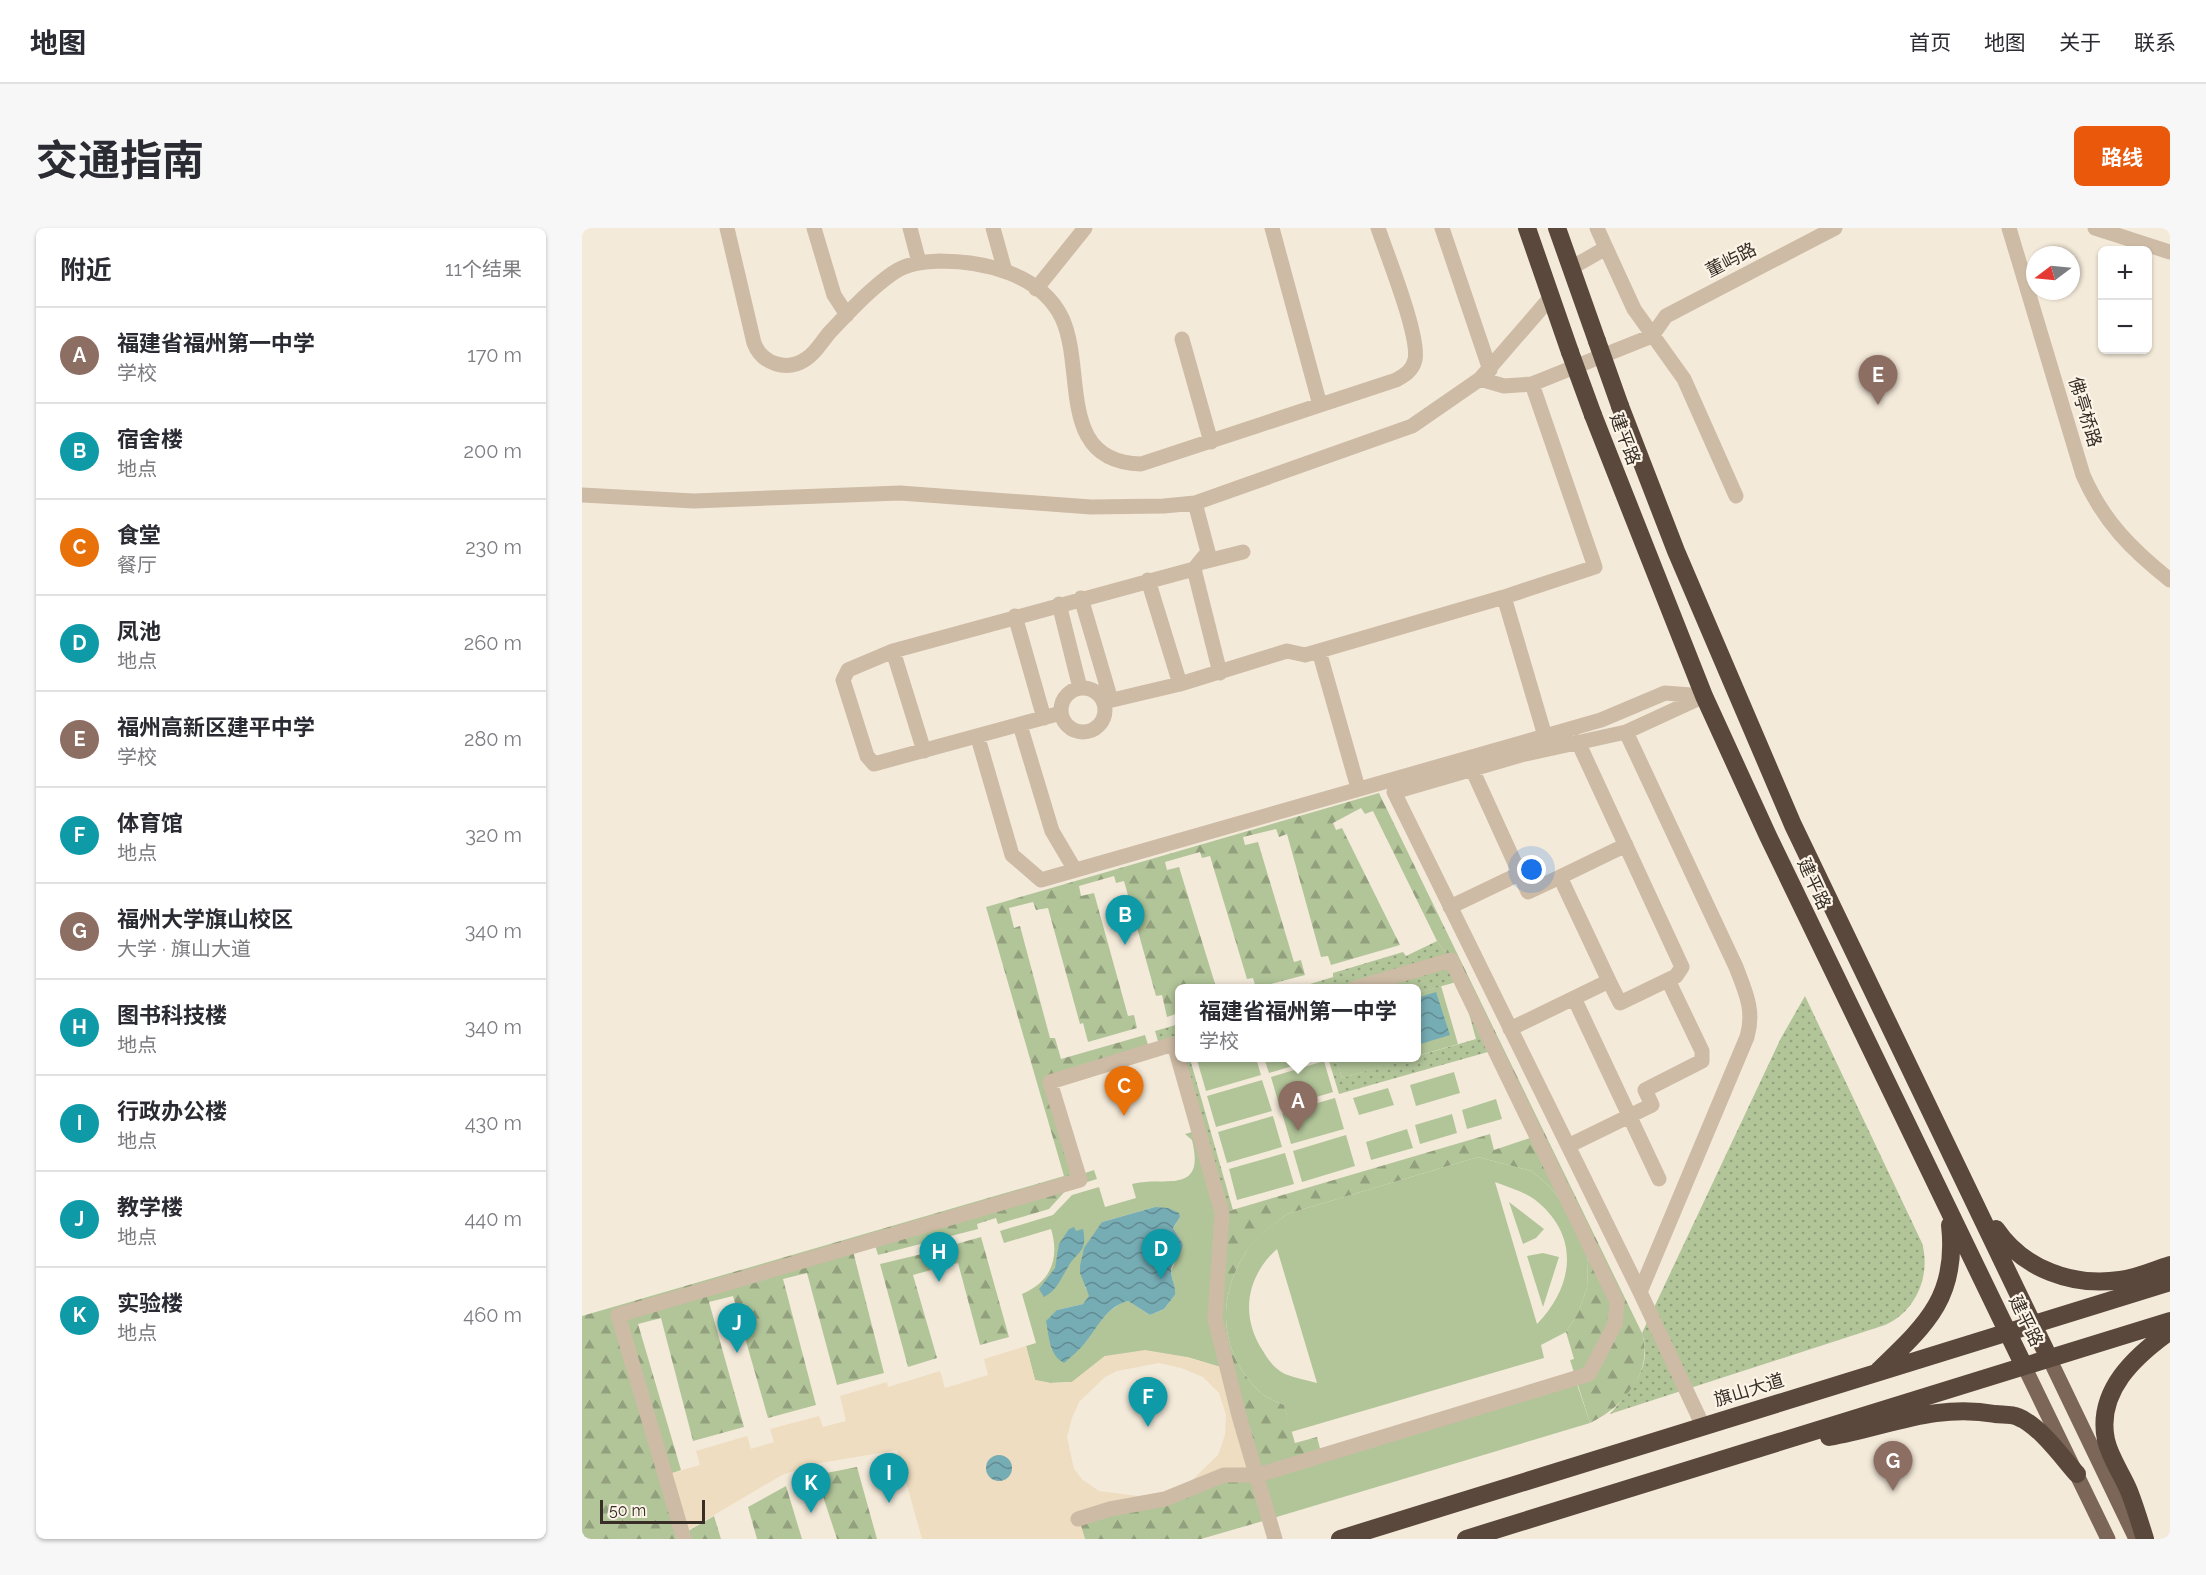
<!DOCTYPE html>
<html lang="zh">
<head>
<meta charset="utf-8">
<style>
  body { margin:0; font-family:Raleway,"Noto Sans SC",sans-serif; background:#f7f7f7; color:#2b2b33 }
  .controls { position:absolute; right:18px; top:18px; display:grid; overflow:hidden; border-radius:9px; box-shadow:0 2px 4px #0004 }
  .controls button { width:54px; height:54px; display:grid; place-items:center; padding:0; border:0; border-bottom:2px solid #e1e1e2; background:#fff; color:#2b2b33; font:30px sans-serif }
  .compass { position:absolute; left:1444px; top:18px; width:54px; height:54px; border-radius:50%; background:#fff; box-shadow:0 2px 4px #0004; rotate:254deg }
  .scale { position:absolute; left:18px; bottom:15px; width:105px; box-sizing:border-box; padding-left:6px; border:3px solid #382e27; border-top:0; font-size:16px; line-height:21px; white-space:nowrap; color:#382e27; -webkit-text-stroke:4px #fbf4e7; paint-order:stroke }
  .you { position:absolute; left:950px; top:642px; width:21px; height:21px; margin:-15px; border:4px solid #fff; border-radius:50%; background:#1a73e8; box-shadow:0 0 0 9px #1a73e833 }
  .badge { display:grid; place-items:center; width:39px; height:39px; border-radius:50%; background:#ea580c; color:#fff; font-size:20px; font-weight:700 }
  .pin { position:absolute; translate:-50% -50px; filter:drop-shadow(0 2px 3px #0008) }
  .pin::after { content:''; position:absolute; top:32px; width:21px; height:18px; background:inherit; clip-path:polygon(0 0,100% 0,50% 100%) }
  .popup { position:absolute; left:593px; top:756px; width:246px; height:78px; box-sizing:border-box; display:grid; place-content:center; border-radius:9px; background:#fff; filter:drop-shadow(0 2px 4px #0005); font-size:20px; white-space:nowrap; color:#7c7c81 }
  .popup b { font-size:22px; color:#2b2b33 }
  .popup::after { content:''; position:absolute; left:50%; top:100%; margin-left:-12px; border:12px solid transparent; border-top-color:#fff }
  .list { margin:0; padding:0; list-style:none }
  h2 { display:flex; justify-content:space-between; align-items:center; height:78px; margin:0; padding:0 24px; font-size:26px }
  h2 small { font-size:20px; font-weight:400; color:#7c7c81 }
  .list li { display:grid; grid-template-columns:39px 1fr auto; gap:18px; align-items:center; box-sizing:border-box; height:96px; padding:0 24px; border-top:2px solid #e1e1e2 }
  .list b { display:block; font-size:22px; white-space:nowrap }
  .list p { margin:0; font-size:20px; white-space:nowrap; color:#7c7c81 }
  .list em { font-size:20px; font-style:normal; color:#7c7c81 }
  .map { position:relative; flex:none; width:1588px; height:1311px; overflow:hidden; border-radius:9px }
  header { display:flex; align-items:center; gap:36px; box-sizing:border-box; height:84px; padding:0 30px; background:#fff; border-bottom:2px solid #e1e1e2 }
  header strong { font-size:28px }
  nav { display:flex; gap:33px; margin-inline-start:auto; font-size:21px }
  .intro { display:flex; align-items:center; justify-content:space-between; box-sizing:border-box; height:144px; padding:0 36px }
  h1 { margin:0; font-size:42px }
  .button { padding:15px 27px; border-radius:9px; background:#ea580c; color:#fff; font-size:21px; font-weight:700 }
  main { display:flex; gap:36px; padding:0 36px }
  aside { flex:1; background:#fff; border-radius:9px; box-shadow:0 2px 4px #0004 }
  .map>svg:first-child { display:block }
  .grass { fill:#b2c599; fill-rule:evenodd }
  .forest { fill:url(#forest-firs) }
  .park { fill:url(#park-dots) }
  .plaza { fill:#eeddc0; fill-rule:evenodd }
  .water { fill:url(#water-waves) }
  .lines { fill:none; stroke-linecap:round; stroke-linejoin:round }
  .minor { stroke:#cdbba5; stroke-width:15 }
  .major { stroke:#7c6657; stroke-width:15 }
  .highway { stroke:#5a483d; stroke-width:18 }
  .highway-bridge { stroke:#5a483d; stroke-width:18 }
  .labels { text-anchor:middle; stroke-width:4.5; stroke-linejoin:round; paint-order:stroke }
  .street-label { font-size:18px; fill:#382e27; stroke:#fbf4e7 }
</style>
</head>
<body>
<header>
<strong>地图</strong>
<nav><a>首页</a><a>地图</a><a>关于</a><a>联系</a></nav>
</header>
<div class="intro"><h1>交通指南</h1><a class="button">路线</a></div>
<main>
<aside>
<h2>附近<small>11个结果</small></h2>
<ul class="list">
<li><span class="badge" style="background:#8d6e63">A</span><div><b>福建省福州第一中学</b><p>学校</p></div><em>170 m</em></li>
<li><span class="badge" style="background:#0f9aa8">B</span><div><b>宿舍楼</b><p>地点</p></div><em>200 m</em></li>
<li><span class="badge" style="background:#e8710a">C</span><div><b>食堂</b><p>餐厅</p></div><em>230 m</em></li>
<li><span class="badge" style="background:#0f9aa8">D</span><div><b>凤池</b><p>地点</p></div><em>260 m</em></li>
<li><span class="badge" style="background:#8d6e63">E</span><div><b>福州高新区建平中学</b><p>学校</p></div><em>280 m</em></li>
<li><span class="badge" style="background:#0f9aa8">F</span><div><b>体育馆</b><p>地点</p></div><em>320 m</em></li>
<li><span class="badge" style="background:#8d6e63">G</span><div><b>福州大学旗山校区</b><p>大学 · 旗山大道</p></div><em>340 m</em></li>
<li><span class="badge" style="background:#0f9aa8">H</span><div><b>图书科技楼</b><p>地点</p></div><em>340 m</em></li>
<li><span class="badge" style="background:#0f9aa8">I</span><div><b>行政办公楼</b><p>地点</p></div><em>430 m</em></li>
<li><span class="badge" style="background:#0f9aa8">J</span><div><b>教学楼</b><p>地点</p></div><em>440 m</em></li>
<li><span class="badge" style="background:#0f9aa8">K</span><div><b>实验楼</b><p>地点</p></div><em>460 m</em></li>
</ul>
</aside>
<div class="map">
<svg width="1588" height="1311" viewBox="0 0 1588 1311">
  <defs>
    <pattern id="forest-firs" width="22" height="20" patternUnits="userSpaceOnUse" patternTransform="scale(1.5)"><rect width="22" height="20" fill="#b2c599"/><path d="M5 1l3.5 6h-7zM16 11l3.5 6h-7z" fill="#92a07d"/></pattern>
    <pattern id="park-dots" width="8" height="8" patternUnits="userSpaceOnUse" patternTransform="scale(1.5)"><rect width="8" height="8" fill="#b2c599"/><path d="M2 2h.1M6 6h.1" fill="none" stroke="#92a07d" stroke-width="1.8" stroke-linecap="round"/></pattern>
    <pattern id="water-waves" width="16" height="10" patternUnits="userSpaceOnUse" patternTransform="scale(1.5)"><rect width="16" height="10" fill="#76acb4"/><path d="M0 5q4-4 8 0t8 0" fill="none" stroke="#628c92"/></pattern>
  </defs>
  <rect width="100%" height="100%" fill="#f4eada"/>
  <!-- grass -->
  <path class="grass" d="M859 758 876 816 835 828V765Z
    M624 830H674L679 847 624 863 615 832Z
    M682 830H737L687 845Z
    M754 830H831L760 850Z
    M742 833 751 864 698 880 689 849Z
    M872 844 878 865 834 878 828 857Z
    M680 852 690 883 634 899 625 868Z
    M806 860 812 877 777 887 771 870Z
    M753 870 762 901 709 916 700 885Z
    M914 871 920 891 885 901 880 882Z
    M870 886 875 905 838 916 833 897Z
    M691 888 700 919 645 935 636 904Z
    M825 901 831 920 789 932 784 914Z
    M617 902 640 985 635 1035 645 1141 605 1129 523 1128 490 1154 468 1155 453 1152 444 1118 454 1115 440 1066C469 1054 478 1030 469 1001L422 1015 418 1003 471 987 490 967 517 959 523 979 554 970 550 956C581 947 624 969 610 912L603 906ZM573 979 598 989 591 1000 601 1016 589 1043 593 1067 582 1081 568 1087 546 1073C527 1078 513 1099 503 1115L470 1122 468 1109 475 1082 501 1076 508 1068 503 1059 520 994Z
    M764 907 773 938 720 954 711 923Z
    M703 925 712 956 655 972 647 941Z
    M896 929 950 943 967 958 988 984 1000 1010 1006 1033 1005 1060 996 1085 984 1104 959 1117 962 1130 709 1204 702 1177C694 1173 684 1170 678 1164 637 1125 634 1070 664 1024 673 1008 691 997 705 986ZM913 954C925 959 941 963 952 971 998 1006 993 1057 955 1096ZM695 1021 735 1155C725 1152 713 1150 703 1146 694 1142 686 1132 681 1123 658 1088 664 1049 695 1021Z
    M927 974 962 1001 954 1010 941 1016Z
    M961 1025 977 1029 961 1079 945 1028Z
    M993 1150 1008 1195 688 1291 676 1247Z"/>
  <!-- forest -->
  <path class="forest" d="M797 565 1060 1105C1072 1143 1042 1179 1008 1195L988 1132 992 1131 984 1104 996 1085 1005 1060 1006 1033 1000 1010 988 984 967 958 950 943 896 929 705 986C691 997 674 1008 664 1024 634 1070 637 1125 678 1164 684 1170 694 1173 702 1177L713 1215 735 1209 740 1228 676 1247 688 1291 619 1311H503L496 1291 642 1247H676L633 1091 640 985 908 906 912 922 954 908 869 732 855 713 791 583 783 586 779 580 751 595 754 602 760 600 818 717 749 737 746 728 739 729 705 606 697 609 694 601 661 609 663 617 676 614 712 734 719 732 723 747 674 760 671 750 665 751 628 628 620 630 618 624 583 634 585 642 597 639 634 759 642 757 643 760H598L597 785 585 789 580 767 574 768 542 653 534 655 532 648 497 658 499 668 512 665 546 788 552 787 555 800 506 814 501 795 498 796 466 680 454 682 451 674 427 680 432 700 438 698 468 810H473L479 831 563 807 568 823 468 854 497 947 512 942 515 951 486 960 467 981 416 996 414 990 395 996 396 1001 296 1027 293 1017 271 1023 302 1145 255 1157 225 1045 201 1051 234 1177 186 1190 151 1068 127 1074 162 1199 111 1213 79 1090 56 1096 99 1242 83 1248 101 1306 132 1288 139 1311H0V1088L482 948 404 679Z
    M399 1009 427 1109 398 1117 376 1035 358 1039 353 1022Z
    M344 1025 349 1042 331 1047 355 1130 326 1139 298 1036Z
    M275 1239 295 1311H255L234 1247Z
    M204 1258 220 1311H175L166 1279Z"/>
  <!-- park -->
  <path class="park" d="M855 713 869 732 913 822 757 866 746 830H754L760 850 894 811 878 753 835 765 834 760H715L751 749V745L821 724 824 728Z
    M1223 768 1340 1015C1349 1046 1335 1083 1303 1097L1028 1186C1050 1160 1071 1140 1060 1105L1199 810Z
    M597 796 598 830H610L608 831 651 982 640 985 592 816 578 820 573 803Z"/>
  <!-- plaza -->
  <path class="plaza" d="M444 1118 453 1152 468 1155 490 1154 523 1128 563 1122 605 1129 645 1141 676 1247H642L583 1271 528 1281 497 1291 503 1311H340L315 1222 233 1236 200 1247 100 1306 83 1247 118 1237 114 1223 165 1208 169 1221 192 1214 188 1201 237 1188 241 1199 264 1193 258 1168 305 1154 306 1159 358 1143 363 1160 406 1147 402 1131ZM577 1135 599 1140 621 1149 637 1165 644 1187 643 1207 636 1227 606 1256 584 1265 556 1268 517 1263 501 1252 492 1241 485 1209 490 1190 497 1174 523 1149 535 1143Z"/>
  <!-- water -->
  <path class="water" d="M854 764 868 807 835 817V770Z
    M573 979 586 980 597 985 598 989 591 1000 601 1016C600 1027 590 1033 589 1042 589 1051 594 1058 593 1067L582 1081 568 1087 546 1073C525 1078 515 1100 503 1115 497 1122 489 1129 482 1135 467 1127 467 1108 464 1093L475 1082 501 1076 507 1068 498 1045V1038L502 1020 520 994Z
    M492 999 494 1003 501 1001C506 1025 495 1023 486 1039 478 1052 475 1062 462 1069L457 1061 473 1040 477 1016 487 1001Z
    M404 1240a13 13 0 1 1 26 0a13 13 0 1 1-26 0Z"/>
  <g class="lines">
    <!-- minor -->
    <path class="minor" d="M145 0 172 115C180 136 205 144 224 131 234 125 240 113 248 104 267 84 288 61 311 45 325 35 341 34 358 33 402 33 459 46 480 90 504 142 474 234 559 236L814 152C823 147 830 143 833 132 838 108 805 27 796 0
      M232 0 252 67 265 87
      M328 0 337 34
      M411 0 423 43
      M690 0 738 177
      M860 0 908 142
      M1015 0 1024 20
      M1427 0 1501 247C1521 293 1550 322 1588 352
      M1513 0 1588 24
      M989 40 1024 20 1052 81 1102 151 1154 268
      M454 61 503 0
      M600 111 629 214
      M898 151 922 158 950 156 1070 108 1084 88 1253 0
      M0 267 112 273 318 265 509 279 582 278 613 275 830 198 898 151 969 69
      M617 335 661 324
      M612 341 638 445
      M566 352 598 456
      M922 369 963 508
      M499 370 529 472
      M477 376 498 460
      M433 388 462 490
      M311 423 342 523
      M737 423 776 560
      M479 482a22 22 0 1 1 44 0a22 22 0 1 1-44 0Z
      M522 474 598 456 705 423 723 427 737 423 922 369 1013 339 950 156
      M479 485 292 536 285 528 261 452 266 442 311 423 612 341 626 324 613 275
      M438 497 470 603 493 642
      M1044 504 939 527 812 564 1058 1064 1121 1198
      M396 510 430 627 459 652 1019 492 1083 465 1122 468
      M996 514 1100 739 1094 748 1038 775 1027 753
      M890 541 946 664 978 649
      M868 679 937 646
      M992 770 1077 951
      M928 801 1027 753 978 649 1044 617
      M592 816 640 985 633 1091 657 1188 693 1311
      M986 918 1070 877 1063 862 1120 833V823L1086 752
      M1058 1064 1165 809C1173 782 1163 763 1154 739L1044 504 1120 469
      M496 1291 528 1281 583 1271 642 1247H676L1007 1146 1033 1096 1035 1074 869 732 773 760
      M102 1311 36 1087 498 952 468 854 598 814"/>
    <!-- major -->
    <path class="major" d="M1467 1130 1554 1311
      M1442 1138 1526 1311"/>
    <!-- highway -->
    <path class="highway" d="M945 0 988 124
      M975 0 1015 113
      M1038 178 1094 323 1211 597 1467 1130
      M1011 187 1122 468 1186 608 1442 1138
      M1414 1001C1441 1041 1491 1059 1538 1052 1555 1050 1572 1042 1588 1037
      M1297 1142C1345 1096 1376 1068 1368 997
      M1247 1209C1305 1199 1353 1175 1413 1186 1420 1187 1429 1186 1436 1189 1457 1197 1480 1229 1495 1246
      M758 1311 1588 1054
      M884 1311 1588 1093
      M1563 1311C1558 1295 1553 1278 1547 1263 1540 1246 1528 1230 1524 1212 1514 1163 1553 1128 1588 1103"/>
    <!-- highway-bridge -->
    <path class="highway-bridge" d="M1015 113 1038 178
      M988 124 1011 187"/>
  </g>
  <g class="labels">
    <!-- street labels -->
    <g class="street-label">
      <text transform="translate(1149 32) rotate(-27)" y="6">董屿路</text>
      <text transform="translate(1503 184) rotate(73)" y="6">佛亭桥路</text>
      <text transform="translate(1043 211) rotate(69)" y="6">建平路</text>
      <text transform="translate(1232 656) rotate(65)" y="6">建平路</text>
      <text transform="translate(1444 1093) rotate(64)" y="6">建平路</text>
      <text transform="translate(1167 1162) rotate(-17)" y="6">旗山大道</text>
    </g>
  </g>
</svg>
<div class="controls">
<button>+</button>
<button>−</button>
</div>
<svg class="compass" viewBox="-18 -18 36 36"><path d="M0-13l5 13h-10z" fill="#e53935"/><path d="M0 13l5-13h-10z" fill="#7c7c81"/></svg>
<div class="scale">50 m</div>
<div class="you"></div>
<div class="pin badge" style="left:716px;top:903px;background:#8d6e63">A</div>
<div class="popup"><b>福建省福州第一中学</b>学校</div>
<div class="pin badge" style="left:543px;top:717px;background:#0f9aa8">B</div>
<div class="pin badge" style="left:542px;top:888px;background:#e8710a">C</div>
<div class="pin badge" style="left:579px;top:1051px;background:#0f9aa8">D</div>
<div class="pin badge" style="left:1296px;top:177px;background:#8d6e63">E</div>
<div class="pin badge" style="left:566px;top:1199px;background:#0f9aa8">F</div>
<div class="pin badge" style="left:1311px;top:1263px;background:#8d6e63">G</div>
<div class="pin badge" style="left:357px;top:1054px;background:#0f9aa8">H</div>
<div class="pin badge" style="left:307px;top:1275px;background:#0f9aa8">I</div>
<div class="pin badge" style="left:155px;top:1125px;background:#0f9aa8">J</div>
<div class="pin badge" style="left:229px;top:1285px;background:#0f9aa8">K</div>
</div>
</main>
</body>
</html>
